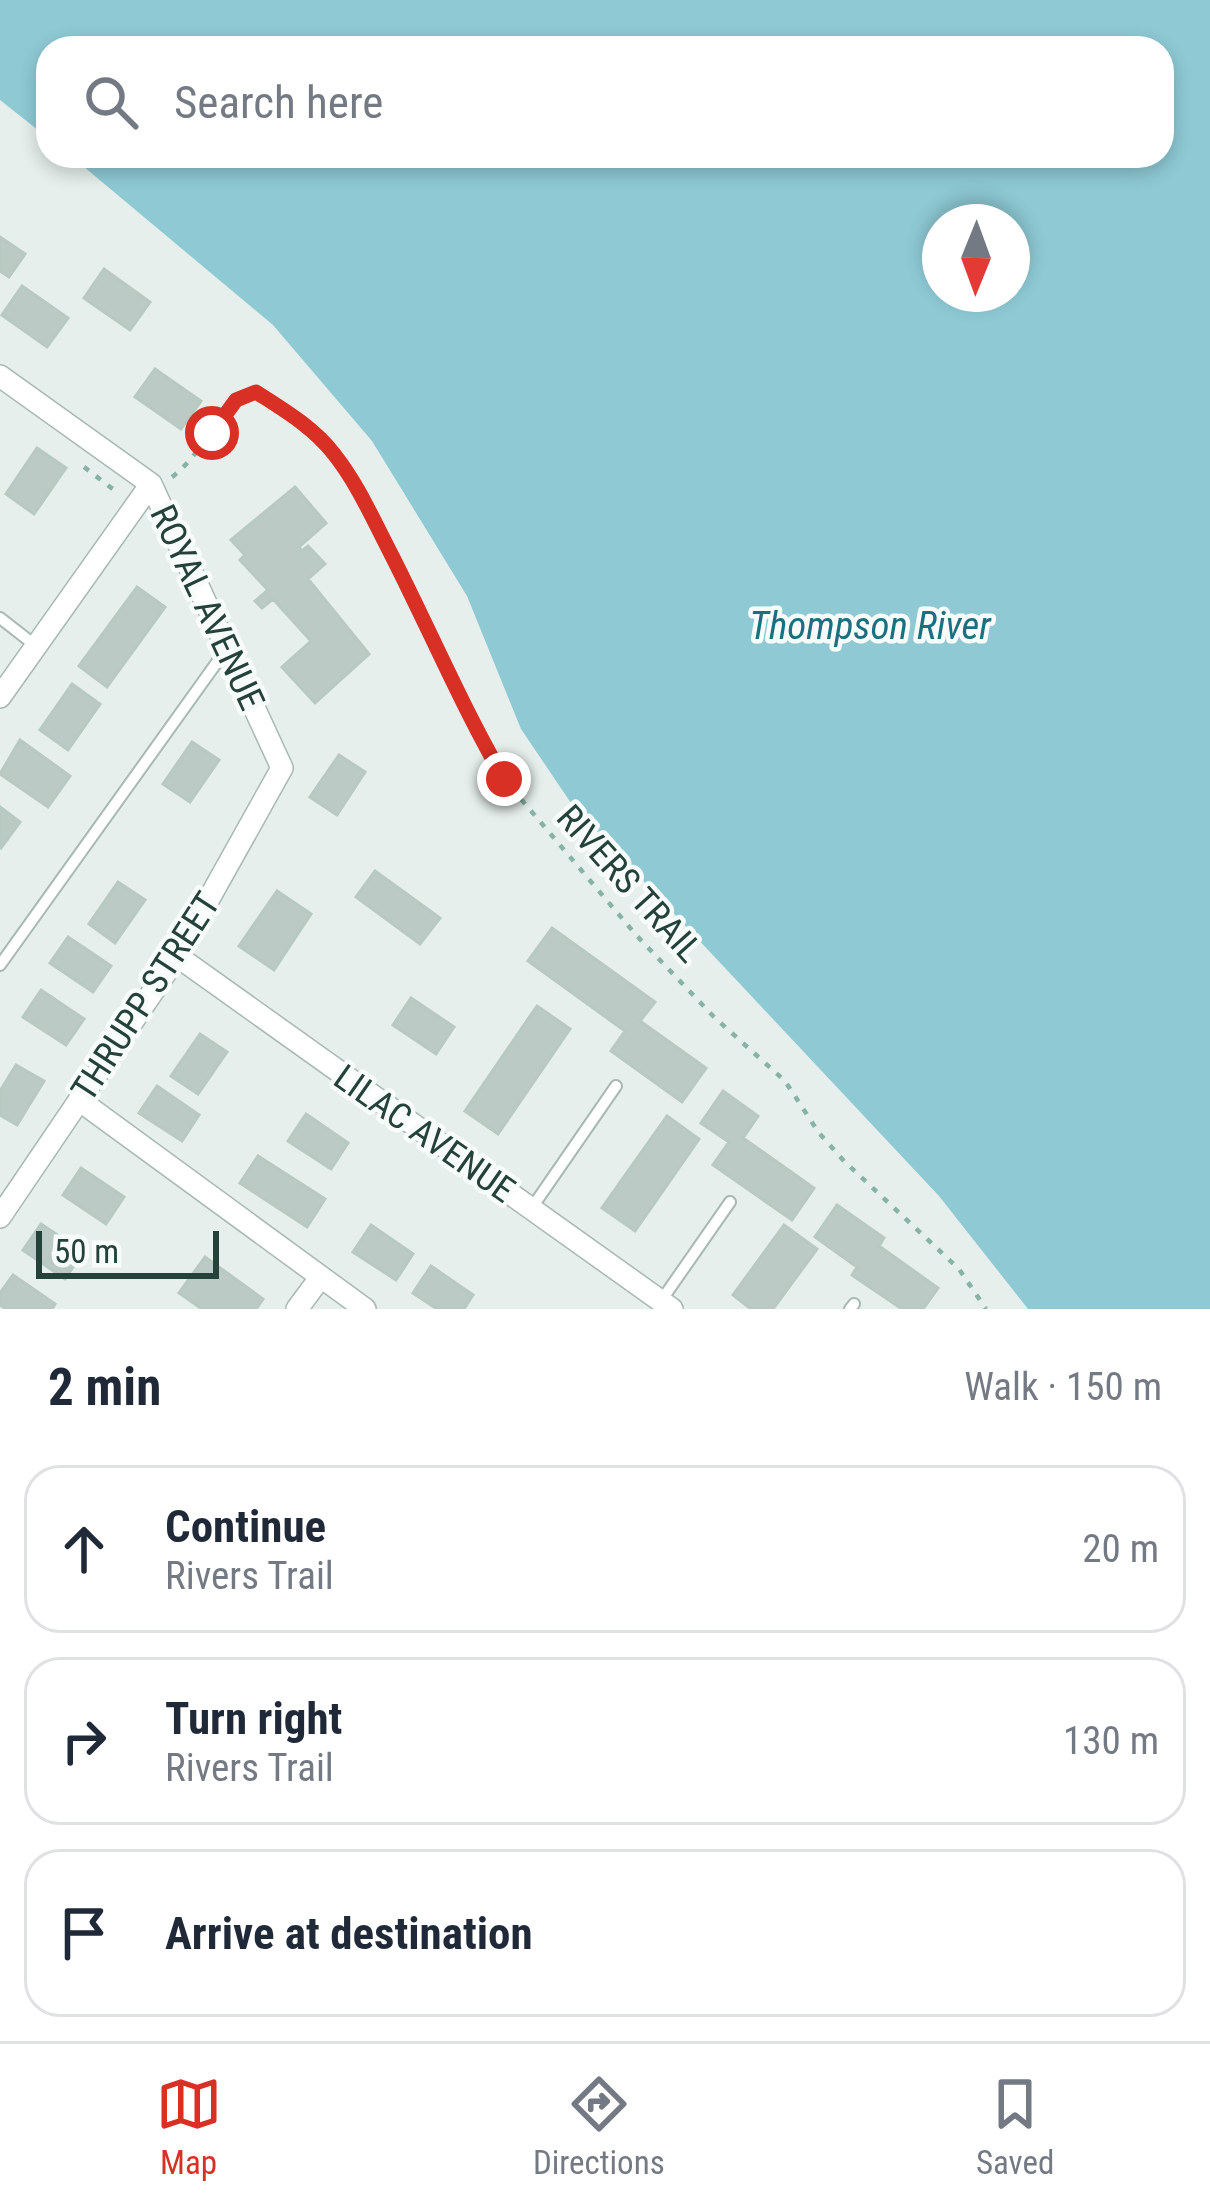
<!DOCTYPE html>
<html lang="en">
<head>
<meta charset="utf-8">
<style>
  body { margin:0; font-family:"Roboto Condensed",sans-serif; background:#f2f2f3; color:#1f2937 }
  .compass { position:absolute; left:922px; top:204px; width:108px; height:108px; border-radius:50%; background:#fff; box-shadow:0 6px 18px #0003; rotate:181deg }
  .scale { position:absolute; left:36px; bottom:30px; width:183px; box-sizing:border-box; padding-left:12px; border:6px solid #24423a; border-top:0; font-size:33px; line-height:42px; white-space:nowrap; color:#24423a; -webkit-text-stroke:9px #f7fbf9; paint-order:stroke }
  .stop { position:absolute; width:36px; height:36px; margin:-27px; border:9px solid #d93025; border-radius:50%; background:#fff }
  .stop.end { background:#d93025; border-color:#fff; box-shadow:0 3px 12px #0008 }
  .list { margin:0; padding:0; list-style:none }
  h2 { display:flex; justify-content:space-between; align-items:center; height:156px; margin:0; padding:0 48px; font-size:51px }
  h2 small { font-size:39px; font-weight:400; color:#747a83 }
  .list li { display:grid; grid-template-columns:78px 1fr auto; gap:36px; align-items:center; box-sizing:border-box; height:168px; margin:0 24px 24px; padding:0 24px; border:3px solid #e0e1e3; border-radius:36px }
  .list b { display:block; font-size:45px; white-space:nowrap }
  .list p { margin:0; font-size:39px; white-space:nowrap; color:#747a83 }
  .list em { font-size:39px; font-style:normal; color:#747a83 }
  .icon { flex:none; width:66px; height:66px; fill:none; stroke:currentColor; stroke-width:2; stroke-linecap:round; stroke-linejoin:round }
  .map { position:relative; flex:none; width:1210px; height:1309px; overflow:hidden }
  .search { position:absolute; background:#fff; box-shadow:0 6px 18px #0003; left:36px; right:36px; top:36px; height:132px; display:flex; align-items:center; gap:30px; box-sizing:border-box; padding:0 42px; border-radius:36px; color:#747a83; font-size:45px }
  .sheet { height:732px; background:#fff }
  nav { display:flex; justify-content:space-around; align-items:center; box-sizing:border-box; height:168px; border-top:3px solid #e0e1e3; background:#fff; font-size:33px; color:#747a83 }
  nav a { display:grid; justify-items:center; gap:6px }
  nav .on { color:#d93025 }
  .map>svg:first-child { display:block }
  .water { fill:#8ec9d4; fill-rule:evenodd }
  .building { fill:#bbcac4; stroke:#b8c9c2; stroke-width:3 }
  .lines { fill:none; stroke-linecap:round; stroke-linejoin:round }
  .service-casing { stroke:#a8b8b2; stroke-width:14 }
  .minor-casing { stroke:#a8b8b2; stroke-width:24 }
  .path { stroke:#86b3a5; stroke-width:4.5; stroke-dasharray:6 9; stroke-linecap:butt }
  .service { stroke:#fff; stroke-width:10 }
  .minor { stroke:#fff; stroke-width:21 }
  .route { stroke:#d93025; stroke-width:15 }
  .labels { text-anchor:middle; stroke-width:9; stroke-linejoin:round; paint-order:stroke }
  .street-label { font-size:36px; fill:#24423a; stroke:#f7fbf9 }
  .water-label { font-size:39px; font-style:italic; fill:#1c6f80; stroke:#f7fbf9 }
</style>
</head>
<body>
<div class="map">
<svg width="1210" height="1309" viewBox="0 0 1210 1309">
  <rect width="100%" height="100%" fill="#e6efeb"/>
  <!-- water -->
  <path class="water" d="M0 0H1210V1309H1028L939 1196 573 806 521 729 467 596 372 441 273 325 71 156H1162V48H48V138L0 100ZM940 222H1012V294H940Z"/>
  <!-- building -->
  <path class="building" d="M0 237 25 254 9 277 0 271Z
    M104 269 150 302 130 330 84 298Z
    M22 286 68 318 47 347 2 315Z
    M155 369 201 401 181 429 135 397Z
    M37 448 66 468 34 514 6 494Z
    M295 487 326 523 299 547 302 551 308 546 325 564 308 579 369 654 315 703 282 667 311 641 273 599 262 608 255 601 268 590 240 560 245 555 231 540Z
    M137 587 165 607 107 687 79 666Z
    M72 684 100 704 68 750 40 730Z
    M20 740 70 776 48 807 0 774Z
    M192 742 219 760 190 802 163 784Z
    M339 755 365 772 337 815 310 797Z
    M0 807 20 822 1 848 0 847Z
    M375 871 440 918 420 944 356 897Z
    M118 882 145 900 115 943 89 924Z
    M277 891 311 914 274 970 239 946Z
    M552 928 655 1002 640 1021 706 1068 682 1102 611 1051 625 1031 528 961Z
    M68 937 111 966 93 992 50 963Z
    M41 990 84 1019 66 1045 23 1017Z
    M411 998 454 1027 436 1054 393 1025Z
    M537 1006 570 1029 498 1134 465 1111Z
    M200 1034 227 1052 198 1094 171 1076Z
    M16 1065 44 1081 17 1125 0 1115V1091Z
    M157 1086 199 1115 182 1141 139 1113Z
    M723 1091 758 1116 743 1138 814 1188 792 1220 713 1165 729 1142 701 1123Z
    M306 1114 348 1143 331 1169 288 1141Z
    M667 1116 699 1139 635 1231 602 1208Z
    M258 1156 325 1199 307 1227 240 1183Z
    M81 1168 124 1197 106 1224 63 1195Z
    M837 1205 884 1238 879 1246 938 1288 923 1309H902L852 1275 857 1267 815 1237Z
    M41 1224 83 1252 65 1279 23 1250Z
    M371 1225 413 1254 396 1280 353 1252Z
    M784 1225 817 1249 773 1309H751L733 1295Z
    M205 1257 263 1299 256 1309H202L179 1293Z
    M431 1266 473 1295 464 1309H437L413 1293Z
    M13 1275 55 1304 52 1309H6L0 1305V1293Z"/>
  <g class="lines">
    <!-- service casing -->
    <g class="service-casing">
      <path id="service" d="M0 618 36 646
        M0 965 225 651
        M531 1209 616 1086
        M661 1301 730 1202
        M850 1309 854 1304"/>
    </g>
    <!-- minor casing -->
    <g class="minor-casing">
      <path id="minor" d="M0 376 151 484 282 768 177 956 0 1217
        M0 697 151 484
        M177 956 672 1309
        M79 1100 365 1309
        M297 1309 320 1278"/>
    </g>
    <!-- path -->
    <path class="path" d="M84 467 118 493
      M172 477C205 452 218 407 256 392L304 423 333 453 356 487 430 631 469 720 504 779 637 936 714 1017 785 1081 819 1133 844 1161 959 1269 986 1309"/>
    <!-- service -->
    <use href="#service" class="service"/>
    <!-- minor -->
    <use href="#minor" class="minor"/>
  </g>
  <g class="lines">
    <!-- route -->
    <path class="route" d="M212 433 236 400 256 392C284 410 313 427 334 454 357 483 372 517 389 550 428 626 461 705 504 779"/>
  </g>
  <g class="labels">
    <!-- street labels -->
    <g class="street-label">
      <text transform="translate(208 607) rotate(65)" y="13">ROYAL AVENUE</text>
      <text transform="translate(630 883) rotate(48)" y="13">RIVERS TRAIL</text>
      <text transform="translate(145 996) rotate(-57)" y="13">THRUPP STREET</text>
      <text transform="translate(425 1133) rotate(35)" y="13">LILAC AVENUE</text>
    </g>
    <!-- water labels -->
    <g class="water-label">
      <text x="870" y="639">Thompson River</text>
    </g>
  </g>
</svg>
<svg class="compass" viewBox="-18 -18 36 36"><path d="M0-13l5 13h-10z" fill="#e53935"/><path d="M0 13l5-13h-10z" fill="#747a83"/></svg>
<div class="scale">50 m</div>
<div class="stop" style="left:212px;top:433px"></div>
<div class="stop end" style="left:504px;top:779px"></div>
<div class="search"><svg class="icon" aria-label="search" viewBox="0 0 24 24"><circle cx="10" cy="10" r="6"/><path d="M15 15l6 6"/></svg>Search here</div>
</div>
<section class="sheet">
<h2>2 min<small>Walk · 150 m</small></h2>
<ul class="list">
<li><svg class="icon" aria-label="ahead" viewBox="0 0 24 24"><path d="M12 20V5M6 11l6-6 6 6"/></svg><div><b>Continue</b><p>Rivers Trail</p></div><em>20 m</em></li>
<li><svg class="icon" aria-label="right" viewBox="0 0 24 24"><path d="M7 20v-9h11M14 6l5 5-5 5"/></svg><div><b>Turn right</b><p>Rivers Trail</p></div><em>130 m</em></li>
<li><svg class="icon" aria-label="arrive" viewBox="0 0 24 24"><path d="M6 21V4h12l-3 4 3 4H6"/></svg><div><b>Arrive at destination</b></div></li>
</ul>
</section>
<nav>
<a class="on"><svg class="icon" aria-label="map" viewBox="0 0 24 24"><path d="M3 6l6-2 6 2 6-2v14l-6 2-6-2-6 2zM9 4v14M15 6v14"/></svg>Map</a>
<a><svg class="icon" aria-label="directions" viewBox="0 0 24 24"><path d="M12 3l9 9-9 9-9-9zM9 14v-3h6M13 9l2 2-2 2"/></svg>Directions</a>
<a><svg class="icon" aria-label="saved" viewBox="0 0 24 24"><path d="M7 4h10v16l-5-4-5 4z"/></svg>Saved</a>
</nav>
</body>
</html>
